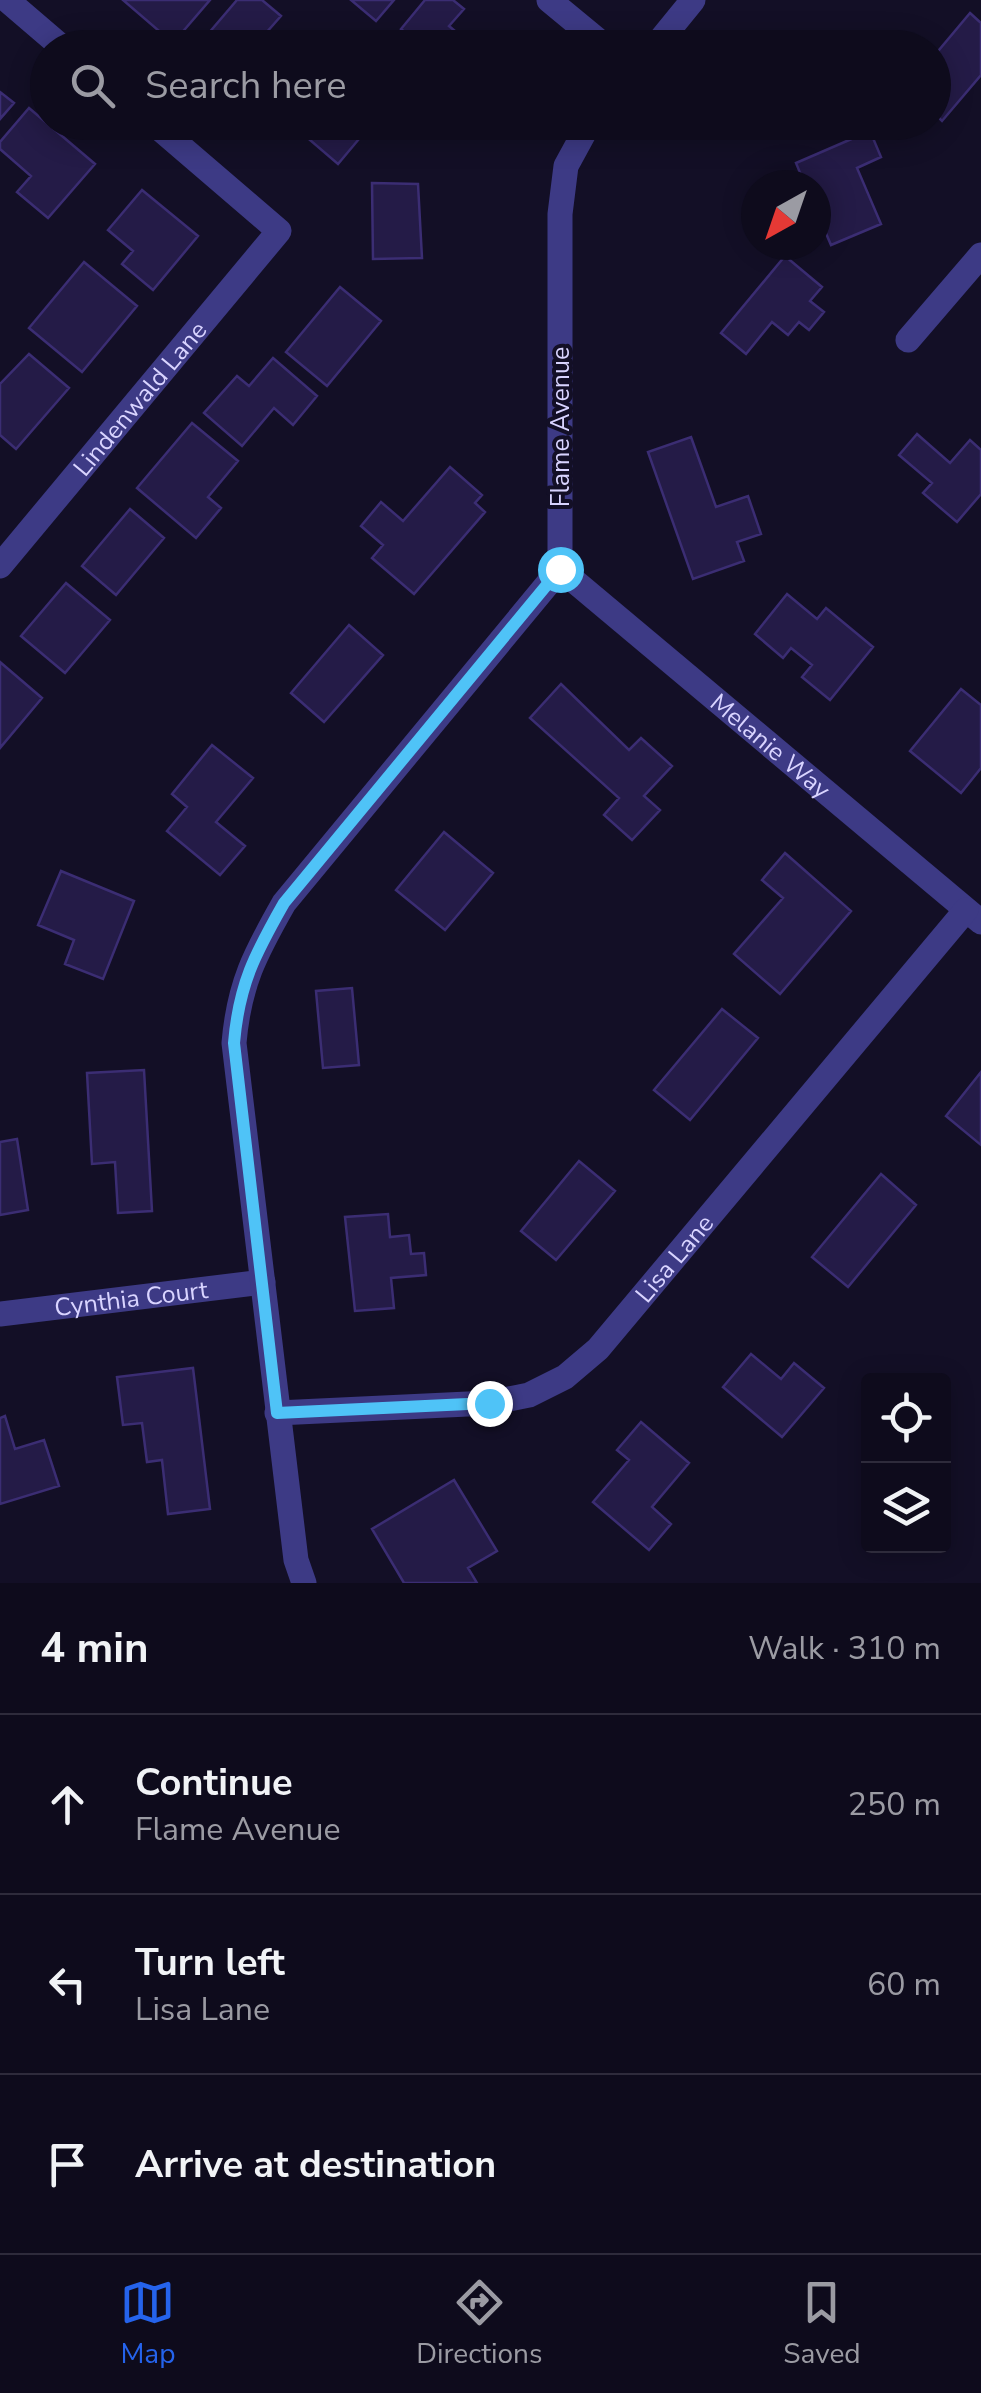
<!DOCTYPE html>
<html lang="en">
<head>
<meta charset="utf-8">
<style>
  body { margin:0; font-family:"Nunito Sans",sans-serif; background:#171425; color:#f1f3f6 }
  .controls { position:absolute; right:30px; bottom:30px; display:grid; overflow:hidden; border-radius:10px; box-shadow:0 5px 25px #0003 }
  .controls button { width:90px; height:90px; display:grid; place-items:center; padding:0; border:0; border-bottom:2px solid #2e2b3b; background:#0e0b1c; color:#f1f3f6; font:50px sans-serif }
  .compass { position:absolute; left:741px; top:170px; width:90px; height:90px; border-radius:50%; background:#0e0b1c; box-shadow:0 5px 25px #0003; rotate:220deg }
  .stop { position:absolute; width:30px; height:30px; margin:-22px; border:8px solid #4fc3f7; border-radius:50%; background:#fff }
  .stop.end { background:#4fc3f7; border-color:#fff; box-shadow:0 2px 10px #0008 }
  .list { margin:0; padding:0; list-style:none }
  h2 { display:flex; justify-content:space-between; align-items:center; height:130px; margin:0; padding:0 40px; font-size:42px }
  h2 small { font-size:32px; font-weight:400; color:#9b9ba3 }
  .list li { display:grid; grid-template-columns:65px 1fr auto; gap:30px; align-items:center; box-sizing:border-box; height:180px; padding:0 40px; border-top:2px solid #2e2b3b }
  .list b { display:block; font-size:38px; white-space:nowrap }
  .list p { margin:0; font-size:32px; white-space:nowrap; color:#9b9ba3 }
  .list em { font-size:32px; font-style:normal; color:#9b9ba3 }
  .icon { flex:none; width:55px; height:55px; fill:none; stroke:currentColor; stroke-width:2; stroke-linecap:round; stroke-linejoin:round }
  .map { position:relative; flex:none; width:981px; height:1583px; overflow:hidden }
  .search { position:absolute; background:#0e0b1c; box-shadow:0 5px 25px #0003; left:30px; right:30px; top:30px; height:110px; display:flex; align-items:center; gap:25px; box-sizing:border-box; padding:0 35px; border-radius:55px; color:#9b9ba3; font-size:38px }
  .sheet { height:670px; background:#0e0b1c }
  nav { display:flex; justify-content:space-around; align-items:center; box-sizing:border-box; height:140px; border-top:2px solid #2e2b3b; background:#0e0b1c; font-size:28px; color:#9b9ba3 }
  nav a { display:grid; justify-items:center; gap:5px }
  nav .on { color:#2563eb }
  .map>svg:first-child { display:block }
  .building { fill:#241b47; stroke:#3b2d73; stroke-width:2.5 }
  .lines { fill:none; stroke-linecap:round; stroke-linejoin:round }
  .street { stroke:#3d3a85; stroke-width:25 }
  .route { stroke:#4fc3f7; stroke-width:12 }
  .labels { text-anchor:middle; stroke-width:8; stroke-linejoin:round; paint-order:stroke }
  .street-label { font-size:25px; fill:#d9d4ff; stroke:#130f26 }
</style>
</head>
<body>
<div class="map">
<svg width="981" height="1583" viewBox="0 0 981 1583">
  <rect width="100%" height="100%" fill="#130f26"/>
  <!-- building -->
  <path class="building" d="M123 0H210L173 43Z
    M237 0H262L281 16 266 33 283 48H196Z
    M351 0H394L376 21Z
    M425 0H453L464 9 449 26 467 41 462 48H424L401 29Z
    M970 13 981 23V75L942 121 934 113V56Z
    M0 92 14 103 0 119Z
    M29 108 95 164 48 218 17 192 31 176 0 149V142Z
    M289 122H351L364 133 338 164Z
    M870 131 881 157 857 168 881 224 831 245 816 210V185H805L796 163Z
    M372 183 418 184 422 258 373 259Z
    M142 190 198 236 153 290 122 264 133 251 108 230Z
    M785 256 822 287 810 301 824 312 809 330 799 322 788 335 772 322 746 354 721 333Z
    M84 262 137 306 82 372 29 328Z
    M340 287 381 321 327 386 286 352Z
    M29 354 69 388 16 449 0 435V384Z
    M273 358 317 396 293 425 274 408 242 446 204 413 237 376 249 386Z
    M192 423 238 461 208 497 221 508 196 538 137 488Z
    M917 434 950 463 970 440 981 450V494L957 522 923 493 932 483 899 455Z
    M691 437 716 507 748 496 761 534 737 542 744 561 693 579 648 452Z
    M450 467 482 495 475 503 485 512 414 594 372 558 383 545 361 526 381 502 403 521Z
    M130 509 164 538 116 595 82 566Z
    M66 583 110 620 65 673 21 636Z
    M787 594 817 619 826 608 873 647 830 700 802 677 812 665 791 648 783 658 755 634Z
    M349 625 383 655 324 722 291 693Z
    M0 662 42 698 0 748Z
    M561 684 629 750 641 738 672 766 644 796 660 810 632 840 604 815 619 798 530 718Z
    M961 689 981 705V768L961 793 910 751Z
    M212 745 253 778 216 822 245 846 220 875 167 831 187 807 172 794Z
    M444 832 493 873 445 930 396 890Z
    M785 853 851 911 780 994 734 954 783 898 762 880Z
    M61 871 134 901 103 979 65 964 74 940 38 925Z
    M352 988 359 1065 323 1068 316 991Z
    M722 1009 758 1038 690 1120 654 1090Z
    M144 1070 152 1211 118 1213 115 1162 92 1164 87 1073Z
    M981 1072V1145L946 1116Z
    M17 1139 28 1210 0 1215V1142Z
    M579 1161 615 1191 556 1260 521 1231Z
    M881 1174 916 1205 848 1287 812 1257Z
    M388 1214 390 1237 409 1235 411 1254 424 1253 426 1275 391 1278 394 1308 355 1311 345 1217Z
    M751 1354 781 1379 794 1363 824 1388 782 1437 723 1387Z
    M193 1368 210 1509 168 1514 162 1460 147 1462 142 1423 123 1425 117 1377Z
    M5 1416 15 1449 44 1440 59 1486 0 1504V1418Z
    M641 1422 689 1463 652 1507 671 1524 649 1550 593 1502 629 1460 617 1450Z
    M454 1480 497 1551 468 1568 477 1583H404L372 1529Z"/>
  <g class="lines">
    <!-- street -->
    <g class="street">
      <path d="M7 0 63 48"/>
      <path d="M549 0 607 48"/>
      <path d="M654 48 693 0"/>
      <path d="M908 340 981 255"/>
      <path id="s1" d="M0 566 279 231 152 122"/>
      <path id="s2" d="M560 569 981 922"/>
      <path id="s3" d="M0 1314 263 1282"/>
      <path id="s4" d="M277 1413 489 1403 529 1395 565 1377 598 1349 966 910"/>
      <path d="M304 1583 296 1560 234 1043C239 984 255 954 284 903L560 569V214L566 166 590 122"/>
    </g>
  </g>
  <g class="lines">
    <!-- route -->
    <path class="route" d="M489 1403 277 1413 234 1043C239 984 255 954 284 903L560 569"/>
  </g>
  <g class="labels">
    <!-- street labels -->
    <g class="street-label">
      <text dy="9" stroke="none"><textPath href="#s1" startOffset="218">Lindenwald Lane</textPath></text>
      <text transform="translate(560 427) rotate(-90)" y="9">Flame Avenue</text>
      <text dy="9" stroke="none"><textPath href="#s2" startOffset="275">Melanie Way</textPath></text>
      <text dy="9" stroke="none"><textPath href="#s4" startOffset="455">Lisa Lane</textPath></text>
      <text dy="9" stroke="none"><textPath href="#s3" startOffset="132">Cynthia Court</textPath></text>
    </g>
  </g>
</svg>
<div class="controls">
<button><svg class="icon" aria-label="locate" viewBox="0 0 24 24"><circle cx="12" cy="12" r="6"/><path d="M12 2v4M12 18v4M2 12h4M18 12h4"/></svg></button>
<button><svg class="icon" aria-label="layers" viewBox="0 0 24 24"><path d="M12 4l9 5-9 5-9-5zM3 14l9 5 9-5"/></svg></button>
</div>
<svg class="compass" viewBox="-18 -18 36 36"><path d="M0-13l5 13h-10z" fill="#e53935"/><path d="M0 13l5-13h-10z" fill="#9b9ba3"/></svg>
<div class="stop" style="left:560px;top:569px"></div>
<div class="stop end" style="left:489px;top:1403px"></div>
<div class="search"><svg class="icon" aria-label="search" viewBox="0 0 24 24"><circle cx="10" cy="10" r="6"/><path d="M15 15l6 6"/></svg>Search here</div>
</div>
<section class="sheet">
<h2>4 min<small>Walk · 310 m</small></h2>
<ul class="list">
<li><svg class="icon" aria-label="ahead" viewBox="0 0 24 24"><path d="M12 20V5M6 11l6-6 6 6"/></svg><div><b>Continue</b><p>Flame Avenue</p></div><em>250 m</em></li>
<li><svg class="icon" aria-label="left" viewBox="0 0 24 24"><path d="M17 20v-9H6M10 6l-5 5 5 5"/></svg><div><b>Turn left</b><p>Lisa Lane</p></div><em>60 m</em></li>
<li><svg class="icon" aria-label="arrive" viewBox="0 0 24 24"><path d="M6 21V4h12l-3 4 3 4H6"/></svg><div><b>Arrive at destination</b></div></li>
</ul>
</section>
<nav>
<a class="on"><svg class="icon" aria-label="map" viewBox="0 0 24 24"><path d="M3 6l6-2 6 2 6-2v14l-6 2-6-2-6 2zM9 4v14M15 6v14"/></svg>Map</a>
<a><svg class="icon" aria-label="directions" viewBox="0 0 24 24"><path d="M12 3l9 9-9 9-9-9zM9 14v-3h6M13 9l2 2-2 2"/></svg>Directions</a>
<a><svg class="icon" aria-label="saved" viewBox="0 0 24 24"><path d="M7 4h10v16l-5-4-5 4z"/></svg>Saved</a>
</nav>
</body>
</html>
